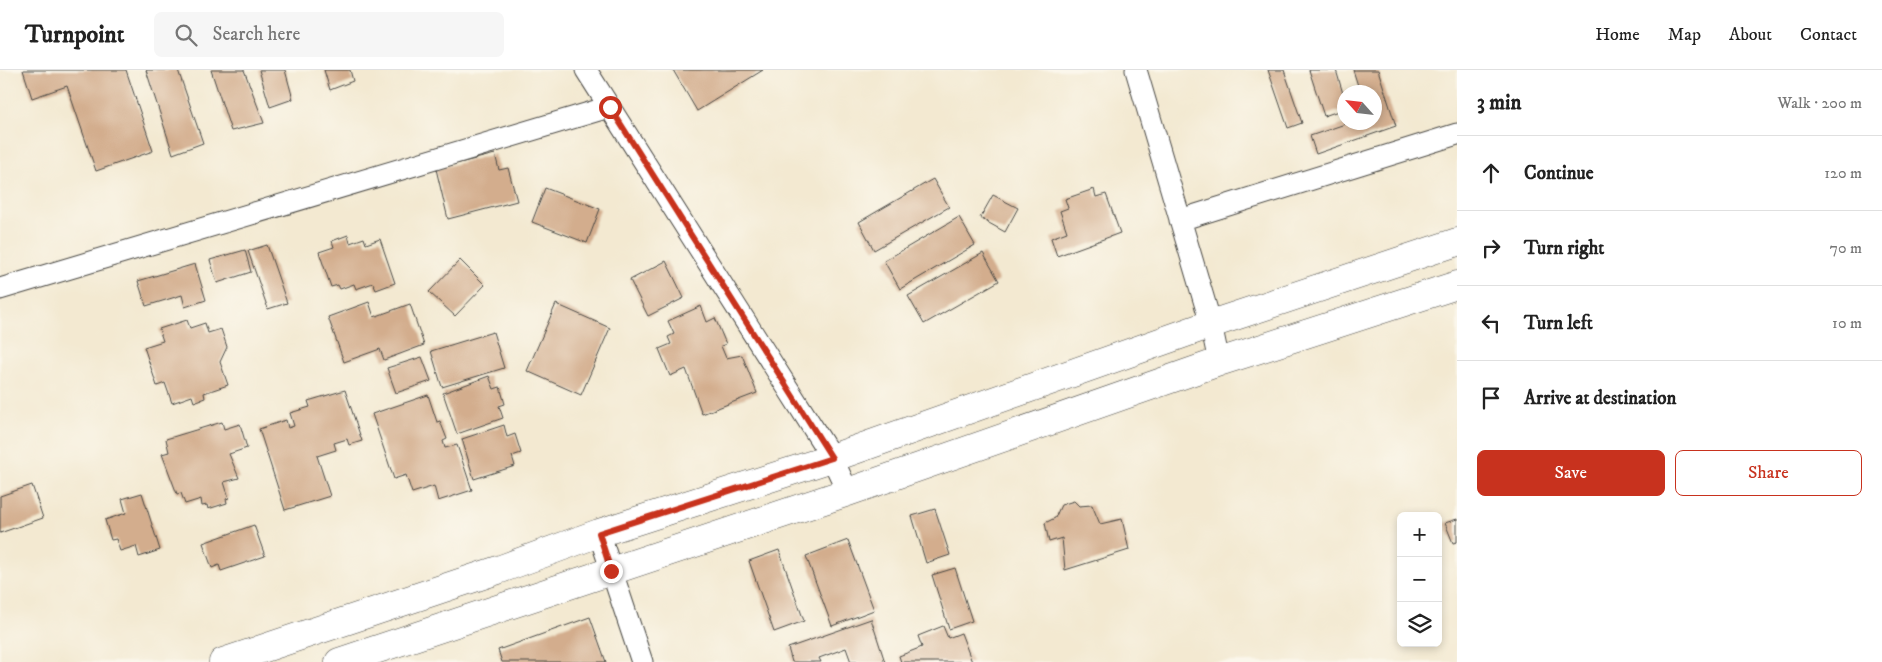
<!DOCTYPE html>
<html lang="en">
<head>
<meta charset="utf-8">
<style>
  body { margin:0; font-family:"IM FELL DW Pica",serif; background:#f6f6f6; color:#222 }
  .controls { position:absolute; right:15px; bottom:15px; display:grid; overflow:hidden; border-radius:8px; box-shadow:0 2px 8px #0003 }
  .controls button { width:45px; height:45px; display:grid; place-items:center; padding:0; border:0; border-bottom:1px solid #e0e0e0; background:#fff; color:#222; font:25px sans-serif }
  .compass { position:absolute; left:1337px; top:15px; width:45px; height:45px; border-radius:50%; background:#fff; box-shadow:0 2px 8px #0003; rotate:297deg }
  .stop { position:absolute; width:15px; height:15px; margin:-11px; border:4px solid #c8321e; border-radius:50%; background:#fff }
  .stop.end { background:#c8321e; border-color:#fff; box-shadow:0 1px 5px #0008 }
  .list { margin:0; padding:0; list-style:none }
  h2 { display:flex; justify-content:space-between; align-items:center; height:65px; margin:0; padding:0 20px; font-size:21px }
  h2 small { font-size:16px; font-weight:400; color:#767676 }
  .list li { display:grid; grid-template-columns:32px 1fr auto; gap:15px; align-items:center; box-sizing:border-box; height:75px; padding:0 20px; border-top:1px solid #e0e0e0 }
  .list b { display:block; font-size:19px; white-space:nowrap }
  .list em { font-size:16px; font-style:normal; color:#767676 }
  .actions { display:flex; gap:10px; padding:15px 20px }
  .actions a { flex:1; padding:11px 0; border:1px solid #c8321e; border-radius:8px; text-align:center; font-size:18px; color:#c8321e }
  .actions .main { background:#c8321e; color:#fff }
  .icon { flex:none; width:28px; height:28px; fill:none; stroke:currentColor; stroke-width:2; stroke-linecap:round; stroke-linejoin:round }
  .map { position:relative; flex:none; width:1457px; height:592px; overflow:hidden }
  header { display:flex; align-items:center; gap:30px; box-sizing:border-box; height:70px; padding:0 25px; background:#fff; border-bottom:1px solid #e0e0e0 }
  header strong { font-size:24px }
  nav { display:flex; gap:28px; margin-inline-start:auto; font-size:18px }
  .search { width:350px; height:45px; background:#f6f6f6; display:flex; align-items:center; gap:12px; box-sizing:border-box; padding:0 18px; border-radius:8px; color:#767676; font-size:19px }
  main { display:flex }
  aside { flex:1; background:#fff }
  .map>svg:first-child { display:block }
  .building { fill:#d3ad8d }
  .lines { fill:none; stroke-linecap:round; stroke-linejoin:round }
  .minor-casing { stroke:#494844; stroke-width:23 }
  .tertiary-casing { stroke:#494844; stroke-width:29 }
  .minor { stroke:#fff; stroke-width:21 }
  .tertiary { stroke:#fff; stroke-width:28 }
  .route { stroke:#c8321e; stroke-width:6 }
</style>
</head>
<body>
<header>
<strong>Turnpoint</strong>
<div class="search"><svg class="icon" aria-label="search" viewBox="0 0 24 24"><circle cx="10" cy="10" r="6"/><path d="M15 15l6 6"/></svg>Search here</div>
<nav><a>Home</a><a>Map</a><a>About</a><a>Contact</a></nav>
</header>
<main>
<div class="map">
<svg width="1457" height="592" viewBox="0 0 1457 592">
  <rect width="100%" height="100%" fill="#fbf7ec"/>
  <filter id="ink" filterUnits="userSpaceOnUse"><feTurbulence type="fractalNoise" baseFrequency=".02" numOctaves="2"/><feDisplacementMap in="SourceGraphic" scale="10" xChannelSelector="R" yChannelSelector="G"/><feConvolveMatrix kernelMatrix="1 2 1 2 8 2 1 2 1" color-interpolation-filters="sRGB"/></filter>
  <filter id="wash" filterUnits="userSpaceOnUse"><feTurbulence type="fractalNoise" baseFrequency=".0096" numOctaves="4" result="noise"/><feDisplacementMap in="SourceGraphic" scale="20" xChannelSelector="R" yChannelSelector="G"/><feGaussianBlur stdDeviation="1.12" result="paint"/><feColorMatrix in="noise" values="0 0 0 0 0 0 0 0 0 0 0 0 0 0 0 0 0 1.4 0 .05"/><feComposite in="paint" operator="in"/></filter>
  <g filter="url(#wash)">
    <rect width="100%" height="100%" fill="#f3e9d1"/>
    <g id="blocks">
      <!-- building -->
      <path class="building" d="M23 0H126L153 81 96 101 67 16 32 28Z
        M146 0H178L203 73 173 84Z
        M211 0H244L264 53 231 61Z
        M259 0H285L293 29 270 37Z
        M324 0H350L353 11 330 20Z
        M673 0H763L697 41Z
        M1268 0H1284L1302 53 1288 58Z
        M1309 0H1336L1344 27V39L1324 46Z
        M1353 0H1378L1396 56 1316 84 1310 66 1351 52H1374V22H1360Z
        M495 84 499 100 508 98 517 131 448 149 436 99Z
        M933 109 949 137 874 180 859 152Z
        M545 118 600 139 587 173 532 152Z
        M1094 119 1096 127 1106 124 1120 163 1057 186 1051 168 1067 162 1060 141 1068 138 1065 129Z
        M993 125 1018 138 1005 162 980 148Z
        M959 147 975 175 900 219 884 191Z
        M348 165 350 173 364 168 366 174 380 169 395 213 376 220 373 213 356 219 354 214 340 219 338 215 331 217 319 182 334 177 332 171Z
        M267 175 287 233 268 239 248 181Z
        M245 180 251 202 217 213 210 190Z
        M983 183 999 211 924 254 908 226Z
        M460 190 485 215 455 246 429 222Z
        M666 191 684 228 648 246 630 210Z
        M195 194 206 230 185 237 182 225 146 236 138 211Z
        M369 232 374 247 410 234 424 275 384 290 380 279 344 292 328 247Z
        M556 234 610 258 581 325 527 301Z
        M701 236 707 252 715 248 726 274 721 276 726 288 742 285 757 323 702 344 686 299 670 306 659 279 671 274 668 267 674 264 668 251Z
        M187 250 190 258 205 253 208 263 221 259 227 277 220 292 228 315 204 323 205 328 194 332 192 326 172 333 165 313 157 316 144 277 163 271 159 259Z
        M493 262 504 298 442 317 431 281Z
        M422 287 431 311 396 323 387 298Z
        M489 306 494 319 500 317 505 334 499 336 503 348 457 364 443 323Z
        M345 320 362 371 349 375 347 369 334 373 336 380 317 386 330 426 285 440 259 359 286 350 288 358 294 356 290 343 310 337 308 331Z
        M428 325 437 352 440 351 447 369 443 371 445 378 457 375 472 420 438 431 434 416 412 423 406 405 394 409 372 344Z
        M222 352 224 359 240 354 247 378 229 384 239 408 224 412 229 428 226 429 227 433 208 439 207 435 202 436 201 429 185 434 181 423 177 424 162 384 169 382 166 369Z
        M504 355 507 367 515 364 521 383 512 386 515 396 474 409 462 369Z
        M32 415 43 448 0 463V426Z
        M142 423 160 480 139 487 136 476 120 481 116 469 111 470 105 450 126 443 122 429Z
        M1074 431 1079 436 1092 435 1100 454 1122 449 1129 480 1065 500 1062 468 1049 472 1045 453 1055 448 1061 435Z
        M935 439 950 485 926 493 912 446Z
        M1457 449V472L1453 473 1445 453Z
        M254 455 265 486 221 501 219 495 212 498 203 473Z
        M848 470 874 540 832 556 806 486Z
        M779 480 804 551 774 562 749 491Z
        M955 498 972 551 949 559 932 505Z
        M590 547 606 592H502L498 580Z
        M871 549 885 592H851L846 578 819 588 821 592H792L788 578Z
        M943 556 948 568 961 563 972 592H901L899 586 922 577 918 566Z"/>
    </g>
  </g>
  <g filter="url(#ink)">
    <use href="#blocks" fill-opacity="0" stroke="#494844" stroke-width="1"/>
    <g class="lines">
      <!-- minor casing -->
      <g class="minor-casing">
        <path id="minor" d="M586 0 832 388 848 422
          M1136 0 1211 254 1219 292
          M1180 150 1457 64
          M0 219 609 37
          M599 463 642 592"/>
      </g>
      <!-- tertiary casing -->
      <g class="tertiary-casing">
        <path id="tertiary" d="M223 592 498 500 599 463 832 388 1211 254 1457 172
          M339 592 848 422 1219 292 1457 215"/>
      </g>
      <!-- minor -->
      <use href="#minor" class="minor"/>
      <!-- tertiary -->
      <use href="#tertiary" class="tertiary"/>
    </g>
  </g>
  <g class="lines" filter="url(#ink)">
    <!-- route -->
    <path class="route" d="M610 37 832 388 599 463 611 501"/>
  </g>
</svg>
<div class="controls">
<button>+</button>
<button>−</button>
<button><svg class="icon" aria-label="layers" viewBox="0 0 24 24"><path d="M12 4l9 5-9 5-9-5zM3 14l9 5 9-5"/></svg></button>
</div>
<svg class="compass" viewBox="-18 -18 36 36"><path d="M0-13l5 13h-10z" fill="#e53935"/><path d="M0 13l5-13h-10z" fill="#767676"/></svg>
<div class="stop" style="left:610px;top:37px"></div>
<div class="stop end" style="left:611px;top:501px"></div>
</div>
<aside>
<h2>3 min<small>Walk · 200 m</small></h2>
<ul class="list">
<li><svg class="icon" aria-label="ahead" viewBox="0 0 24 24"><path d="M12 20V5M6 11l6-6 6 6"/></svg><div><b>Continue</b></div><em>120 m</em></li>
<li><svg class="icon" aria-label="right" viewBox="0 0 24 24"><path d="M7 20v-9h11M14 6l5 5-5 5"/></svg><div><b>Turn right</b></div><em>70 m</em></li>
<li><svg class="icon" aria-label="left" viewBox="0 0 24 24"><path d="M17 20v-9H6M10 6l-5 5 5 5"/></svg><div><b>Turn left</b></div><em>10 m</em></li>
<li><svg class="icon" aria-label="arrive" viewBox="0 0 24 24"><path d="M6 21V4h12l-3 4 3 4H6"/></svg><div><b>Arrive at destination</b></div></li>
</ul>
<div class="actions"><a class="main">Save</a><a>Share</a></div>
</aside>
</main>
</body>
</html>
